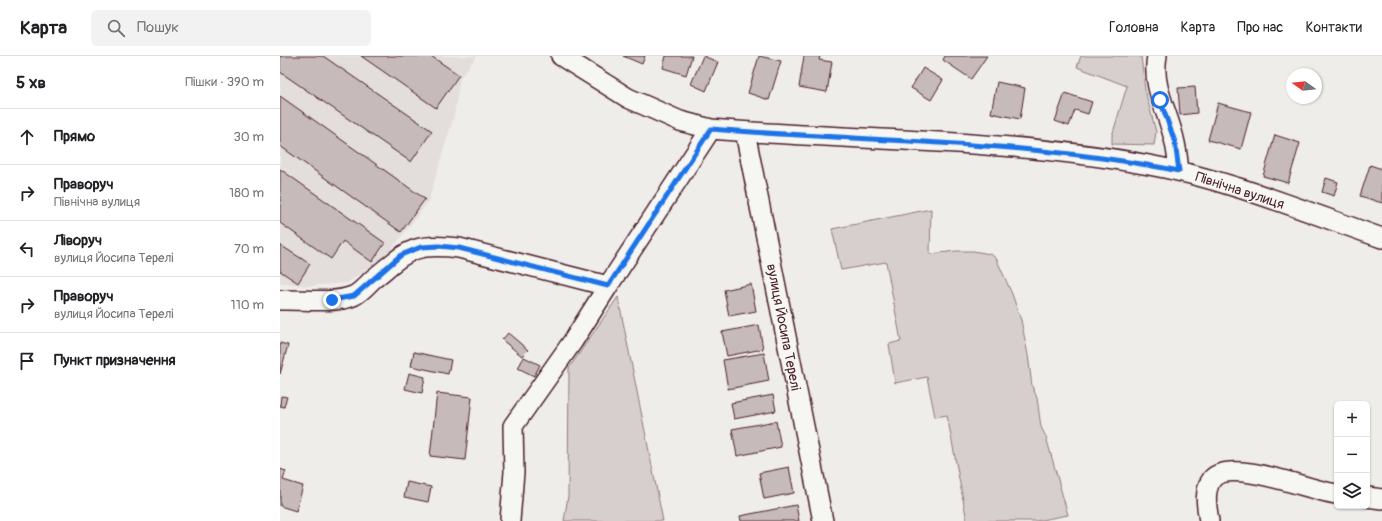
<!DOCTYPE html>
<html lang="uk">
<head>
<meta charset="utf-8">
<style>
  body { margin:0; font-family:Pangolin,sans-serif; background:#f2f2f2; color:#202124 }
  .controls { position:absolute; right:12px; bottom:12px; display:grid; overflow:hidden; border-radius:6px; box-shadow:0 1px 3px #0004 }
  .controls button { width:36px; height:36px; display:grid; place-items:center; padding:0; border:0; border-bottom:1px solid #e0e0e0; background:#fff; color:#202124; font:20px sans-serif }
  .compass { position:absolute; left:1006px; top:12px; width:36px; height:36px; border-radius:50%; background:#fff; box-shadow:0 1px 3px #0004; rotate:285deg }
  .stop { position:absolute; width:12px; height:12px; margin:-9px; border:3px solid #1a73e8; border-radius:50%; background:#fff }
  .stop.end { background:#1a73e8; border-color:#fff; box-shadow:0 1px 4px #0008 }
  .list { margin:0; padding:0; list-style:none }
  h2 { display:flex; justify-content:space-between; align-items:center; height:52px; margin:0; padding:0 16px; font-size:17px }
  h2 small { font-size:13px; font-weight:400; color:#757577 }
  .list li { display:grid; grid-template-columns:26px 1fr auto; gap:12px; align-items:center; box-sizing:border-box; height:56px; padding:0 16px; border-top:1px solid #e0e0e0 }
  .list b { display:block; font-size:15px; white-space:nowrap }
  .list p { margin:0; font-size:13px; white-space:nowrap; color:#757577 }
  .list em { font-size:13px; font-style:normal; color:#757577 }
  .icon { flex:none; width:22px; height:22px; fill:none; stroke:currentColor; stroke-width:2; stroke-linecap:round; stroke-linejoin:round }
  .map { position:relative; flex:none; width:1102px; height:465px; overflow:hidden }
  header { display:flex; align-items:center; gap:24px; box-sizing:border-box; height:56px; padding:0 20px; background:#fff; border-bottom:1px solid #e0e0e0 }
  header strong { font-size:19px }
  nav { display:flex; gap:22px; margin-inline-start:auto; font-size:14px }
  .search { width:280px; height:36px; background:#f2f2f2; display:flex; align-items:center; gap:10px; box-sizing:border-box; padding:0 14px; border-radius:6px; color:#757577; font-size:15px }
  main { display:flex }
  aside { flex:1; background:#fff }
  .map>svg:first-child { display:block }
  .built { fill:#e3dedc }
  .green { fill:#d7cfce; stroke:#90777c }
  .building { fill:#c6babb; stroke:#4a1f2b }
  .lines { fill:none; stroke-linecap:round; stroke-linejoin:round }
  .minor-casing { stroke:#4a1f2b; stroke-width:22 }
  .minor { stroke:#f6f6f2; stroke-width:19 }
  .route { stroke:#1a73e8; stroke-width:5 }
  .labels { text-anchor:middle; stroke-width:3; stroke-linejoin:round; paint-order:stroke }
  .street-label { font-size:14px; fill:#4a1f2b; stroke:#f6f6f2 }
</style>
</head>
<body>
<header>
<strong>Карта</strong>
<div class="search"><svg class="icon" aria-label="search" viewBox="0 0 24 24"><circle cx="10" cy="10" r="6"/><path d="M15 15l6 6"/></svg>Пошук</div>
<nav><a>Головна</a><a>Карта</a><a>Про нас</a><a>Контакти</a></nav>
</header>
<main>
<aside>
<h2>5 хв<small>Пішки · 390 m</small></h2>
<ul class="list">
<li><svg class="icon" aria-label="ahead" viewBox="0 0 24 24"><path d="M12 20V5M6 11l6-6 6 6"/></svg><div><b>Прямо</b></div><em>30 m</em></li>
<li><svg class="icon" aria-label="right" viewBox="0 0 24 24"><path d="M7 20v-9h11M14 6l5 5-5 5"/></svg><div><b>Праворуч</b><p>Північна вулиця</p></div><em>180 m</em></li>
<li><svg class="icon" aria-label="left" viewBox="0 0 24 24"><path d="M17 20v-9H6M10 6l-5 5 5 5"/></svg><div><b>Ліворуч</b><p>вулиця Йосипа Терелі</p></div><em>70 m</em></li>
<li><svg class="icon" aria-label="right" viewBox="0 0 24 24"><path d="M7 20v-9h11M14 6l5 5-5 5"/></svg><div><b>Праворуч</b><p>вулиця Йосипа Терелі</p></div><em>110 m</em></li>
<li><svg class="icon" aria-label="arrive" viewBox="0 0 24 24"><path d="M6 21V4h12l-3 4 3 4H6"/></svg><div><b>Пункт призначення</b></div></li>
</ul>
</aside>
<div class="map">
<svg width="1102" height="465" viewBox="0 0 1102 465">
  <rect width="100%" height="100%" fill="#efedea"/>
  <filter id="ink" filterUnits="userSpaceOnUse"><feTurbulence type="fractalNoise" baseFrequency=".025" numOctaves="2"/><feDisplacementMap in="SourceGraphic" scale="8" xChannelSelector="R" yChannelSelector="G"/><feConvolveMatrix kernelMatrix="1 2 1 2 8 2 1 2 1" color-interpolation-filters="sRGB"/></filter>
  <g filter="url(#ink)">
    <!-- built -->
    <path class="built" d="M0 0H197L180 22 174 60 148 146 108 198 67 227 29 230 0 227Z"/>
    <!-- green -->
    <path class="green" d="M801 0H861L865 34 876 76 874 89 832 88V80L847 30 797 11Z
      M651 153 650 198 677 195H693L710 198 716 202 732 238 741 264 748 299 752 330 757 342 761 371 766 381 788 459 756 465H687L667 359 655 361 647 321 615 327 609 288 621 285 606 206 561 214 552 173Z
      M338 241 383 465H284L288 440 289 312Z"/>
    <!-- building -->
    <path class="building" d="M0 0H43L152 75 131 106 0 16Z
      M81 0H151L179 19 156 52Z
      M343 0H365L362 8Z
      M386 0H412L406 19 383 12Z
      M423 0 438 6 426 35 411 28Z
      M479 0 501 5 489 44 468 37Z
      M524 0H540L539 4 552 6 547 36 519 31Z
      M665 0H707L691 23 663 4Z
      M643 12 663 24 651 44 631 32Z
      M717 26 745 32 740 63 711 57Z
      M915 31 917 57 900 59 898 32Z
      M785 37 812 46 808 58 795 54 789 70 775 65Z
      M0 40 145 143 121 176 0 90Z
      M938 47 971 56 961 93 928 84Z
      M995 79 1020 87 1008 127 983 120Z
      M1090 109 1102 113V147L1080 140Z
      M0 113 105 187 92 206 63 185 51 203 0 167Z
      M1046 122 1058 126 1054 140 1042 136Z
      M0 189 30 208 18 227 0 215Z
      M471 228 476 255 449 260 444 234Z
      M479 269 483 293 447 300 442 276Z
      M228 277 248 294 242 300 222 284Z
      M0 287 8 289 0 318Z
      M134 296 171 304 168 318 131 310Z
      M484 297 489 325 448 333 443 304Z
      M244 301 260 309 254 320 238 312Z
      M129 317 145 321 142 337 125 333Z
      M157 337 192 341 185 404 150 400Z
      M493 339 496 355 454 363 451 347Z
      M1 340 7 341 4 351 0 350Z
      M496 365 501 391 457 400 452 373Z
      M509 411 514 437 484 443 479 417Z
      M0 413 6 415 3 424 23 430 16 455 0 450Z
      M127 426 151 431 148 446 124 441Z
      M516 449 519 465H461L460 460Z"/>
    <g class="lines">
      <!-- minor casing -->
      <g class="minor-casing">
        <path id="minor" d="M281 0 348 42 400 65 431 73C576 85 726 82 869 109 947 123 1027 156 1102 182
          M877 0C871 31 889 57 895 87 897 96 898 106 899 115
          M465 76 543 465
          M0 244C21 243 54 248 73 240 80 237 87 229 92 224 127 196 131 186 179 192L328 230 431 73
          M1087 441 1102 443
          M230 465 234 416 233 370 293 285 328 230
          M929 465C927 452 923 435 932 423 950 401 1031 435 1057 438"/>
      </g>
      <!-- minor -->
      <use href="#minor" class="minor"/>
    </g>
  </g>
  <g class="lines" filter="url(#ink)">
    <!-- route -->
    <path class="route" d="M52 244 74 240 121 199 141 191 159 190 179 192 328 230 431 73C587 86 745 84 899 115L895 86 880 44"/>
  </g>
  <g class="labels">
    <!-- street labels -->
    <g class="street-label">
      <text transform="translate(960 134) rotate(18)" y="5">Північна вулиця</text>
      <text transform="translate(504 271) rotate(79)" y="5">вулиця Йосипа Терелі</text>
    </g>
  </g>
</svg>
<div class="controls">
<button>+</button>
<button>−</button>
<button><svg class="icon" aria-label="layers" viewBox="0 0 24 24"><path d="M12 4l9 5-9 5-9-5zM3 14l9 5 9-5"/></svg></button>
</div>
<svg class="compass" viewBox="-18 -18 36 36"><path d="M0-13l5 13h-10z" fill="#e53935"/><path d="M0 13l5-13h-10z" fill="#757577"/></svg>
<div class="stop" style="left:880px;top:44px"></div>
<div class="stop end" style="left:52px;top:244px"></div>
</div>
</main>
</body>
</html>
